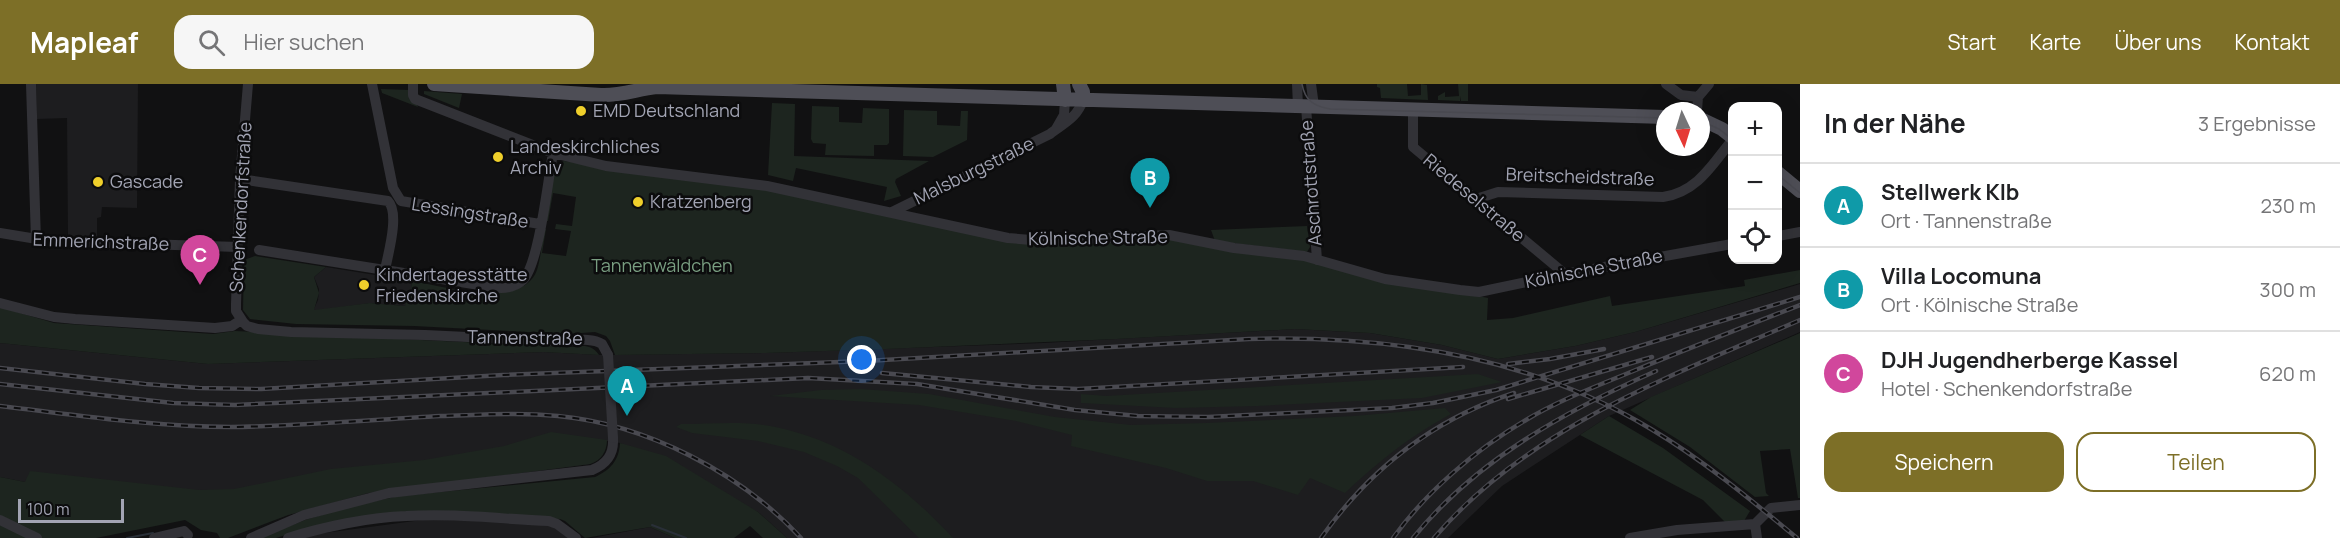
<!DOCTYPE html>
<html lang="de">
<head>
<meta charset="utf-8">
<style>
  body { margin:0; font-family:Manrope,sans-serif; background:#f6f6f6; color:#202124 }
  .controls { position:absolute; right:18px; top:18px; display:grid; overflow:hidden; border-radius:12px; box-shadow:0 6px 24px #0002 }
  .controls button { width:54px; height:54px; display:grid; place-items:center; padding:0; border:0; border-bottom:2px solid #e0e0e0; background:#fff; color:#202124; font:30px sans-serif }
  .compass { position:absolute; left:1656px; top:18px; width:54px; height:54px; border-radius:50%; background:#fff; box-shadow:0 6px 24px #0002; rotate:176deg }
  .scale { position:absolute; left:18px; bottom:15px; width:106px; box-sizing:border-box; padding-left:6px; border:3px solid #a2a4b3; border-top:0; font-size:16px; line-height:21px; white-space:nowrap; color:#a2a4b3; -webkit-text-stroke:4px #0c0c0d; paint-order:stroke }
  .you { position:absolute; left:862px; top:276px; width:21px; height:21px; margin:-15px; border:4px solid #fff; border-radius:50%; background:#1a73e8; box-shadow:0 0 0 9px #1a73e833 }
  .badge { display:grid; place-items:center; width:39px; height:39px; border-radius:50%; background:#7d6f27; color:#fff; font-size:20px; font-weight:700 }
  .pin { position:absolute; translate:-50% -50px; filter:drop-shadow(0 2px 3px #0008) }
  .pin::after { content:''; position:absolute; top:32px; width:21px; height:18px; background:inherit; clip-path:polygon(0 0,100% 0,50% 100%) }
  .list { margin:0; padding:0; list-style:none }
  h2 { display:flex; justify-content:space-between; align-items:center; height:78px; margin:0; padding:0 24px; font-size:26px }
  h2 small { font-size:20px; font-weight:400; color:#757577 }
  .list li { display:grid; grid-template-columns:39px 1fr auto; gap:18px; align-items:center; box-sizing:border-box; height:84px; padding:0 24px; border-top:2px solid #e0e0e0 }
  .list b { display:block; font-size:22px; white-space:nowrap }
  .list p { margin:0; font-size:20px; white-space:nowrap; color:#757577 }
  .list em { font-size:20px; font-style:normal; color:#757577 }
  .actions { display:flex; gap:12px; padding:18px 24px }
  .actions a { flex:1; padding:14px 0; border:2px solid #7d6f27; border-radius:18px; text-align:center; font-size:21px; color:#7d6f27 }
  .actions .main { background:#7d6f27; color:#fff }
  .icon { flex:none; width:33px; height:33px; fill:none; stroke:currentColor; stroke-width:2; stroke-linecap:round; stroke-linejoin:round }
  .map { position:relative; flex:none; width:1800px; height:454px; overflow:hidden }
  header { display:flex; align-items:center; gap:36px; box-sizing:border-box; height:84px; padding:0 30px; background:#7d6f27; color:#fff }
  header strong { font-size:28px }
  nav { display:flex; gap:33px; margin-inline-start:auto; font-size:21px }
  .search { width:420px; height:54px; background:#f6f6f6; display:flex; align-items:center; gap:15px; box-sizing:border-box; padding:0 21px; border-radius:18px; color:#757577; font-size:22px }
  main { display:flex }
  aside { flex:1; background:#fff }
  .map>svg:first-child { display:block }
  .built { fill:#1d1d1f }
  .green { fill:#1d251f }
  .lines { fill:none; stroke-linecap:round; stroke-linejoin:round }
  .stream { stroke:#292f37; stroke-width:2 }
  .minor { stroke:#323237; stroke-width:10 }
  .major { stroke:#4e4e56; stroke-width:14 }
  .tram { stroke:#494950; stroke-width:1.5 }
  .rail-casing { stroke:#494950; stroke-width:4.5 }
  .rail { stroke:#0c0c0d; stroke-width:2; stroke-dasharray:7; stroke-linecap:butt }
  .minor-bridge { stroke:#323237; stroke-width:10 }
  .poi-dot { fill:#efcf2b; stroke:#0c0c0d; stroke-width:2 }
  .labels { text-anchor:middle; stroke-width:5; stroke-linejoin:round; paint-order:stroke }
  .poi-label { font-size:18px; fill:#a2a4b3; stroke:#0c0c0d; text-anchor:start }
  .street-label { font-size:18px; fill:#a2a4b3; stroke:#0c0c0d }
  .park-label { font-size:18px; fill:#799e81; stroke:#0c0c0d }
</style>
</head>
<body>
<header>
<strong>Mapleaf</strong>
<div class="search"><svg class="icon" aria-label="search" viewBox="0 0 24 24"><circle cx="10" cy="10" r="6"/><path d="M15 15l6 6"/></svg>Hier suchen</div>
<nav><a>Start</a><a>Karte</a><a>Über uns</a><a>Kontakt</a></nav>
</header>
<main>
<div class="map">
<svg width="1800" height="454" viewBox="0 0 1800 454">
  <rect width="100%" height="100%" fill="#111112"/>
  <!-- built -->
  <path class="built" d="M36 0H138L137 124 102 123 101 133 97 134V154L68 152 67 34 37 35Z
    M326 183 412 197 410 213 405 222 371 219 313 227 318 216 319 205 314 193Z
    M1800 200V248L1609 332 1502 402 1448 454H787L758 428 620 359 607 357 602 372 590 380 368 409 288 431 220 454 230 430 144 422 0 393V259L208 280 543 268 601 271 766 269 1043 259 1295 245 1370 249 1442 261 1498 275 1575 262 1635 248Z
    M437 434 548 440 570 454H304L317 450Z
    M650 443 675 454H592Z"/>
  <!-- green -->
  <path class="green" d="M1377 0H1407L1408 12 1421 11V0L1427 1 1428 16 1381 14 1380 4 1377 3Z
    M1458 0H1468V17H1461V12L1460 17 1438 16V12L1445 8V13L1459 12Z
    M381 5 409 6 418 23 382 9Z
    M424 7 462 10 459 24 424 10Z
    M772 19 795 20 794 72 929 77 896 95 895 98 901 112 884 117 887 103 796 84 793 97 768 91Z
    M812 22 839 23V38L862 39 863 24 889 25V59L887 61H874V72L825 71 826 60 813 59 811 55Z
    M904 26 937 27V41L960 42 961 27H968L967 56 933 73 903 72Z
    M564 77 766 106 1018 159 1160 154 1303 175 1488 214 1487 236 1513 234 1610 212 1612 222 1745 202 1744 196 1800 186V199L1635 248 1575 262 1498 275 1442 261 1370 249 1295 245 1117 255 886 265 766 269 615 271 610 257 606 252 595 248 568 250 414 242 296 240 250 235 243 226 244 176 255 172 326 183 314 193 319 209 314 226 370 219 405 222 407 213H410L412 197C443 202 523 226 537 186 541 173 542 158 544 144L546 145 542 169 566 172 571 147 555 145 556 140 572 142 576 113 553 109 548 137H546L555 83 559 79Z
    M1307 142 1310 163 1307 168 1215 157 1211 146Z
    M0 223 54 239 213 250 235 247 570 263C582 262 591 259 599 271L543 268 208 280 0 259Z
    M1800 249V414H1798L1790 365 1760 367 1766 409 1769 412 1755 413 1690 363 1630 326 1651 313Z
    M1478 290 1502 298 1422 314 1257 322 1176 324 1081 319V310L1106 312Z
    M861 305 929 310 1055 333 1131 341 1206 339 1354 332 1445 324 1451 330C1410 352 1379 377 1345 409L1310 394 1298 411 1253 397H1207L1166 384 1071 362 1072 351 1016 337 919 321 770 312 821 306Z
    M1609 332 1663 364 1750 427 1744 437 1725 438 1703 416 1580 351Z
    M681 340C708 340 738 337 764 341 841 353 901 398 953 454H919L858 394 837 382 804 368 758 357 692 349 676 343Z
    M551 348 607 356C607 367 601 377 590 380L368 409 288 431 228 454H220L217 449 201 446 185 436 96 454H0V393L25 398 30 387 199 406 234 405 331 385 424 376 504 362Z
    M620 359 666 372 758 428 787 454H763L750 442 734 454H675L650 443 585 454 565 437 560 435 436 429 299 447 276 454H260L305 436 348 423 399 412 595 393C610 386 619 377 620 359Z"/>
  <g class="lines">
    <!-- stream -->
    <path class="stream" d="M652 441 686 454
      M127 454 153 449"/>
    <!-- minor -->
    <path class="minor" d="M31 0 36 156
      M248 0 240 95 236 220V227L243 238 247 242 258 245 291 248 425 251 555 257C570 258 590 252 602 260L608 271
      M372 0 393 104 401 117 540 140
      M413 0V11L415 15 553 69 606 82 767 102 1008 154 1044 157 1169 151 1234 164 1304 172 1385 195 1460 206 1479 208 1565 190 1732 160
      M1297 0 1298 22
      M1311 0 1314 22
      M1666 0 1681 11 1698 13 1697 27
      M1698 13 1709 0
      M1306 22 1317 176
      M1413 25V63L1565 190
      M1056 45 1064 31 1065 16
      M240 95 388 117C400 129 388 170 385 186
      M1476 115 1498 108 1663 113C1697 108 1712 81 1732 56
      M892 128 1050 50C1064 39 1077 34 1083 16
      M0 149 49 157 238 163
      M1778 152 1800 148
      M259 166 492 203C502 205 514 204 523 196 539 180 548 96 553 69
      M0 219 54 233 75 235 215 244 232 242 241 236
      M0 436 37 454
      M1755 440 1757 454
      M154 454 184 447 188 451
      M251 454 304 431 389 409 592 386C607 380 614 370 613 354
      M288 454C323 443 370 433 406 432 453 429 501 435 549 437L557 440 576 454
      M1630 454 1677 446 1755 440 1771 424 1800 421"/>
    <!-- major -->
    <path class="major" d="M434 0 601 11C620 12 638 5 657 3L1665 33
      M1063 0 1065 16
      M1079 0 1083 8V16
      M1701 35 1722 45 1732 53
      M1778 89 1800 107"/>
    <!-- tram -->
    <path class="tram" d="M1302 0C1305 17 1314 22 1330 25L1665 34
      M1701 37 1719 45 1732 55
      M1778 91 1800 109"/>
    <!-- rail casing -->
    <g class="rail-casing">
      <path id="rail" d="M1508 280 1550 275 1604 265
        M0 284 145 300 199 304 261 305 503 291 866 277 1249 255C1389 251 1530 272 1651 345 1703 376 1750 415 1797 454
        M882 289 1031 303 1078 305 1463 283
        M0 300 173 319 235 321 808 294 917 300 1075 326 1138 332 1208 333 1392 324 1433 319 1496 306 1800 213
        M1508 315 1652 273
        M0 322C76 331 154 343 231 343 300 342 370 336 440 332 479 331 518 328 558 332 646 340 741 389 801 454
        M1321 454C1369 386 1434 335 1514 309
        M1393 454C1427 407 1475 366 1526 336 1561 315 1600 301 1638 285 1692 263 1746 242 1800 221
        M1413 454C1476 376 1565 327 1656 287
        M1434 454C1529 343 1669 293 1800 236"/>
    </g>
    <!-- rail -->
    <use href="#rail" class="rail"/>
    <!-- minor-bridge -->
    <path class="minor-bridge" d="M608 271 613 354"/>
  </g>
  <!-- markers -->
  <g class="poi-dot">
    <circle cx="581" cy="27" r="6"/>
    <circle cx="498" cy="73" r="6"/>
    <circle cx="98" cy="98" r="6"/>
    <circle cx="638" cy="118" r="6"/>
    <circle cx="364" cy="201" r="6"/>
  </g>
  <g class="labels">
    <!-- poi labels -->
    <g class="poi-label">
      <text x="593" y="33">EMD Deutschland</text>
      <text x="510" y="69">Landeskirchliches<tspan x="510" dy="21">Archiv</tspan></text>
      <text x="110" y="104">Gascade</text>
      <text x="650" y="124">Kratzenberg</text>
      <text x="376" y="197">Kindertagesstätte<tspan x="376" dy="21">Friedenskirche</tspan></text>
    </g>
    <!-- street labels -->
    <g class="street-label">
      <text transform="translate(974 87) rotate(-26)" y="6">Malsburgstraße</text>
      <text transform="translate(1580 93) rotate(2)" y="6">Breitscheidstraße</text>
      <text transform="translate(1311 99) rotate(-94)" y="6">Aschrottstraße</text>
      <text transform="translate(1474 114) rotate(40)" y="6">Riedeselstraße</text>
      <text transform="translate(241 123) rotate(-87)" y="6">Schenkendorfstraße</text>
      <text transform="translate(470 129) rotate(9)" y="6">Lessingstraße</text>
      <text transform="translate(1098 154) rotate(-1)" y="6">Kölnische Straße</text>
      <text transform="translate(101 158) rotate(2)" y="6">Emmerichstraße</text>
      <text transform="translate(1594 185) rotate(-11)" y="6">Kölnische Straße</text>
      <text transform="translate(525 254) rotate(1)" y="6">Tannenstraße</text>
    </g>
    <!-- park labels -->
    <g class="park-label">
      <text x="662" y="188">Tannenwäldchen</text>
    </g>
  </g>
</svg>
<div class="controls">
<button>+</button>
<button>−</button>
<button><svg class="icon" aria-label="locate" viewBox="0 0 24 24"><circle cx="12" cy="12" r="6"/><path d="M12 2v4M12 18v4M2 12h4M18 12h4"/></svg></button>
</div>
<svg class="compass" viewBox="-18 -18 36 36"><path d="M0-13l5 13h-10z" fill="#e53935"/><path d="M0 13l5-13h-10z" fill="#757577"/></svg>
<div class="scale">100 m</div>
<div class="you"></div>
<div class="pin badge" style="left:627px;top:332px;background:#0f9aa8">A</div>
<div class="pin badge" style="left:1150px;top:124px;background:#0f9aa8">B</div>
<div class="pin badge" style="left:200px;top:201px;background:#d1479c">C</div>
</div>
<aside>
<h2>In der Nähe<small>3 Ergebnisse</small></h2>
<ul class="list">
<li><span class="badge" style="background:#0f9aa8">A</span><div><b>Stellwerk Klb</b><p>Ort · Tannenstraße</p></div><em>230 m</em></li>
<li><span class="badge" style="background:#0f9aa8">B</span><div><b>Villa Locomuna</b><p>Ort · Kölnische Straße</p></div><em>300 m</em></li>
<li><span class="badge" style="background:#d1479c">C</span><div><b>DJH Jugendherberge Kassel</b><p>Hotel · Schenkendorfstraße</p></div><em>620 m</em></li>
</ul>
<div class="actions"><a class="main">Speichern</a><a>Teilen</a></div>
</aside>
</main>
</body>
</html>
